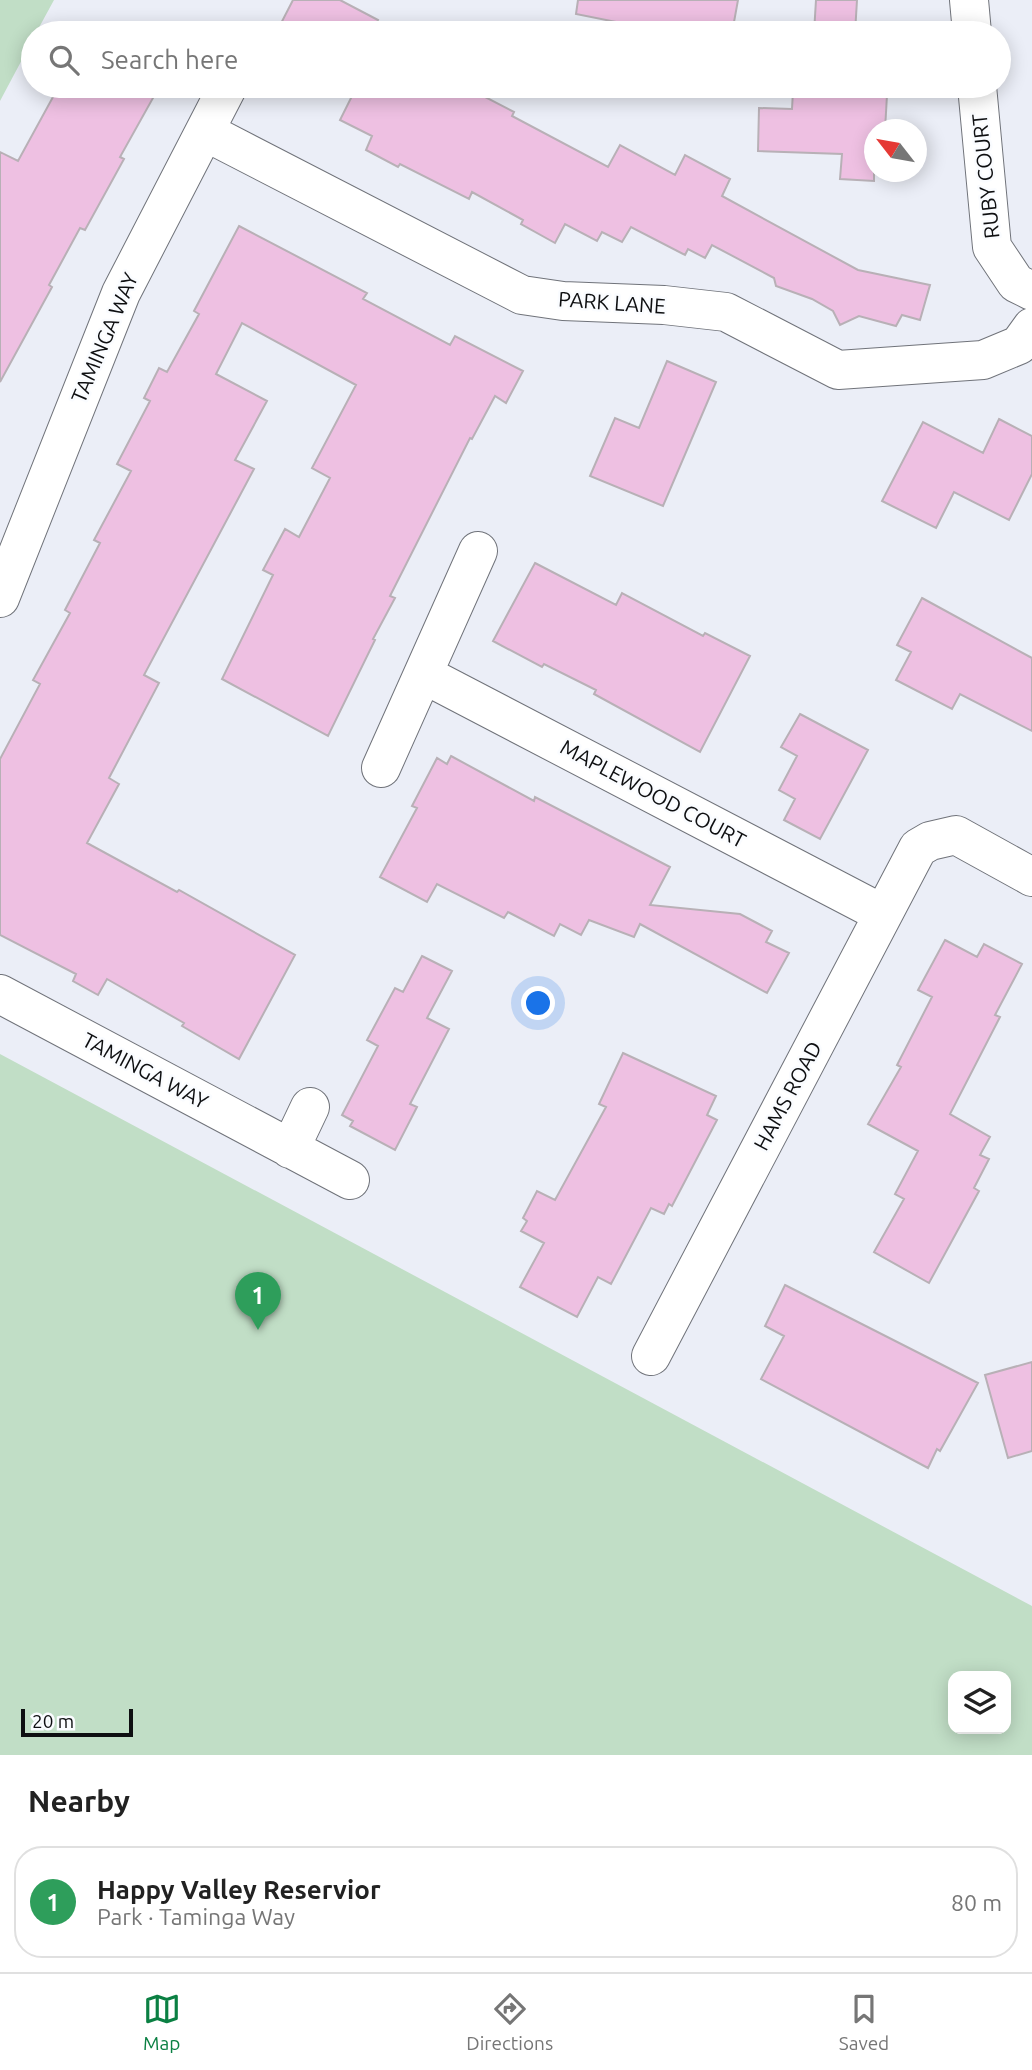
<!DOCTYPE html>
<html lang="en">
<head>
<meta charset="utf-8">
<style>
  body { margin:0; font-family:Ubuntu,sans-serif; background:#f2f2f2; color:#222 }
  .controls { position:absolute; right:21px; bottom:21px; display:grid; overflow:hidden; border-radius:14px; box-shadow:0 4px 18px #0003 }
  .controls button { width:63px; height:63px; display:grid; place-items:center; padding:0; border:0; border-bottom:2px solid #e0e0e0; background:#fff; color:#222; font:35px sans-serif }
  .compass { position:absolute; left:864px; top:119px; width:63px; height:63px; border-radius:50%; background:#fff; box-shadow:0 4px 18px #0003; rotate:301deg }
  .scale { position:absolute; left:21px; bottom:18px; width:112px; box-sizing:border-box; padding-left:7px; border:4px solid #0e0f11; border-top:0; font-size:19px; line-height:24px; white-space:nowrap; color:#0e0f11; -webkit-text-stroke:5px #fafcff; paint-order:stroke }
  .you { position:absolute; left:539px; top:1004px; width:24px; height:24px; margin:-18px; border:5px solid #fff; border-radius:50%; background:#1a73e8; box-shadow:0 0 0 10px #1a73e833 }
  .badge { display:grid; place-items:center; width:46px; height:46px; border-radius:50%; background:#0b8043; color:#fff; font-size:23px; font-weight:700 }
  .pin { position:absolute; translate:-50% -58px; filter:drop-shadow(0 2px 4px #0008) }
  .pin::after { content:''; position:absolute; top:37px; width:24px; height:21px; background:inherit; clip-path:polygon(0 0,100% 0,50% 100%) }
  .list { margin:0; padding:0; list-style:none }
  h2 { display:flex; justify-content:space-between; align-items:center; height:91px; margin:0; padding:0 28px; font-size:30px }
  h2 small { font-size:23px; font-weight:400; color:#767676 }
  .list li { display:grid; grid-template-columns:46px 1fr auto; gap:21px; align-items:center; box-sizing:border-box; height:112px; margin:0 14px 14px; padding:0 14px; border:2px solid #e0e0e0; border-radius:28px }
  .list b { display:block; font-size:26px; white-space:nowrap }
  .list p { margin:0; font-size:23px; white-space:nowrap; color:#767676 }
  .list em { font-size:23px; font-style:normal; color:#767676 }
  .icon { flex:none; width:38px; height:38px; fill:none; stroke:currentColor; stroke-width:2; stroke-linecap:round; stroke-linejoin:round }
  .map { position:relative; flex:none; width:1032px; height:1755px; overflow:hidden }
  .search { position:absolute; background:#fff; box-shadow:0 4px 18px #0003; left:21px; right:21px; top:21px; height:77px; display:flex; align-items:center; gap:18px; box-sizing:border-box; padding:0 24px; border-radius:38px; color:#767676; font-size:26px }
  .sheet { height:217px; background:#fff }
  nav { display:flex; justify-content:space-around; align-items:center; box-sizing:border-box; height:98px; border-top:2px solid #e0e0e0; background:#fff; font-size:19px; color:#767676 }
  nav a { display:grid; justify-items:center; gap:4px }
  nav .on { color:#0b8043 }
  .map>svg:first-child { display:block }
  .green { fill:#c1dec6; fill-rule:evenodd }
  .building { fill:#eec0e2; stroke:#b8b0b6; stroke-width:2 }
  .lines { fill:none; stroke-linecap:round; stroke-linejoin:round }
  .minor-casing { stroke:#70737a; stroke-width:40 }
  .minor { stroke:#fff; stroke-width:38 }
  .labels { text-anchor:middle; stroke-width:5; stroke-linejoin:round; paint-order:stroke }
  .street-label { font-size:21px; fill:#0e0f11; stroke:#fafcff }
</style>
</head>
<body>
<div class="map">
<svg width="1032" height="1755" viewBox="0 0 1032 1755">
  <rect width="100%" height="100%" fill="#ebeef7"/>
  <!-- green -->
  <path class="green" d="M0 0H54L36 33H33V39L0 101Z
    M0 1054 1032 1606V1755H0ZM953 1676H1006V1729H953Z"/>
  <!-- building -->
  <path class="building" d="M293 0H340L378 20 371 33H276Z
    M578 0H738L732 33H671L576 14Z
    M816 0H857L855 33H814Z
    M59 86H155L158 89 120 157 124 159 85 230 80 228 49 285 52 287 0 382V152L18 161Z
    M357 86H464L514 112 512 116 608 167 620 145 675 175 685 155 730 179 722 196 858 270 930 285 920 320 902 315 896 326 859 316 840 325 833 311 812 299 776 286 774 278 712 245 705 258 688 249 685 255 631 227 622 242 602 232 597 241 565 224 555 243 521 224 523 220 472 192 469 199 400 164 398 167 366 150 372 136 340 120Z
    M793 91 887 95 885 130H874V181L840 179 842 154 758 151 759 108 792 109Z
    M239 226 367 293 363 299 450 345 455 336 523 371 506 403 495 396 472 439 470 438 390 596 395 598 373 639 375 640 328 736 222 679 273 575 263 570 285 529 299 537 330 478 312 468 356 385 242 323 216 374 267 401 235 460 254 469 144 675 159 683 109 778 119 784 87 843 177 892 179 890 295 955 239 1059 182 1026 184 1023 107 979 98 995 73 981 76 974 0 935V759L40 684 33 680 70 613 65 610 100 543 94 540 131 471 117 464 150 401 144 398 159 368 167 372 199 314 194 311Z
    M667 361 716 382 663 506 590 476 615 418 639 428Z
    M999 419 1032 436V474L1009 520 954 492 936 528 882 501 923 422 983 453Z
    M535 563 616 605 622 593 703 636 705 633 750 656 700 752 594 694 596 690 544 664 542 667 493 641Z
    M922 598 1032 658V731L960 694 952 709 896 680 911 652 897 645Z
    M800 714 868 750 820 839 784 820 795 799 779 790 797 756 781 747Z
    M451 756 534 801 535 797 670 867 650 905 740 914 772 931 766 942 789 953 767 993 640 924 634 937 589 920 581 935 560 924 554 936 508 912 504 918 437 884 427 902 380 877 417 808 412 806 437 758 447 764Z
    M945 940 977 957 984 944 1022 964 995 1015 1000 1017 950 1114 990 1137 980 1155 989 1159 974 1188 979 1191 929 1283 874 1252 904 1199 895 1194 918 1151 868 1124 901 1067 897 1065 932 997 918 990Z
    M422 956 452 971 427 1018 449 1029 410 1104 417 1107 395 1150 350 1126 353 1121 342 1115 378 1046 367 1040 395 988 403 992Z
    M623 1053 716 1096 707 1115 717 1120 672 1206 669 1204 664 1214 651 1208 611 1284 598 1277 577 1317 520 1287 544 1243 521 1231 527 1221 523 1218 537 1191 555 1200 606 1107 599 1104Z
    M785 1285 978 1383 940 1451 937 1449 928 1468 761 1379 784 1336 765 1326Z
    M1032 1362V1451L1008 1458 985 1375Z"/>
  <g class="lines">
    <!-- minor casing -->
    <g class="minor-casing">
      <path id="minor" d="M969 0 972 33
        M977 86 992 247 1016 283 1032 291
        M206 132 522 295 563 301 664 305 726 312 838 370 983 360 1019 345 1032 327
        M0 598 121 293 228 86
        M423 674 883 914
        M381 768 478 551
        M0 994 350 1180
        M290 1149 310 1107
        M651 1356 918 848 930 841 956 835 1032 877"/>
    </g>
    <!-- minor -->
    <use href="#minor" class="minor"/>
  </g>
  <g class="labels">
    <!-- street labels -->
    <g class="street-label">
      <text transform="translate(986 176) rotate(-96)" y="7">RUBY COURT</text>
      <text transform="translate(612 303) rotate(4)" y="7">PARK LANE</text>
      <text transform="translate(105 338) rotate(-67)" y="7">TAMINGA WAY</text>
      <text transform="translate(653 794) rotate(28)" y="7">MAPLEWOOD COURT</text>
      <text transform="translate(145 1071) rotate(28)" y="7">TAMINGA WAY</text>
      <text transform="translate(788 1096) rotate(-62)" y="7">HAMS ROAD</text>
    </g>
  </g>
</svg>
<div class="controls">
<button><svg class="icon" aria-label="layers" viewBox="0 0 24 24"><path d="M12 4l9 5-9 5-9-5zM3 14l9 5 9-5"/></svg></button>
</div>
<svg class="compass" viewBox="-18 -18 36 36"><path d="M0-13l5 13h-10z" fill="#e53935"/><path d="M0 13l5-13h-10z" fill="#767676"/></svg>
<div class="scale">20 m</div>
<div class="you"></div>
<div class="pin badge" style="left:258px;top:1330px;background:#2e9e5b">1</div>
<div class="search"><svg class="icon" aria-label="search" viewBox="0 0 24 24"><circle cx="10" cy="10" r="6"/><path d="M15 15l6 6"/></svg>Search here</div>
</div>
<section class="sheet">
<h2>Nearby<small></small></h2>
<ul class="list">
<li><span class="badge" style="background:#2e9e5b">1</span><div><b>Happy Valley Reservior</b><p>Park · Taminga Way</p></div><em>80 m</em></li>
</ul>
</section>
<nav>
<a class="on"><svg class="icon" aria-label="map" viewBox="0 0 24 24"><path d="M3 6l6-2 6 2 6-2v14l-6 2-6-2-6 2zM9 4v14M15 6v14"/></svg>Map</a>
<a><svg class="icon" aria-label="directions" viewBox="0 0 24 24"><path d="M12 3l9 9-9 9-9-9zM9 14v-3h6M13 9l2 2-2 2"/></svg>Directions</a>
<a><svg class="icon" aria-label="saved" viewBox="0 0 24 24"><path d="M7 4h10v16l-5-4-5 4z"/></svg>Saved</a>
</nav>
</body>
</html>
